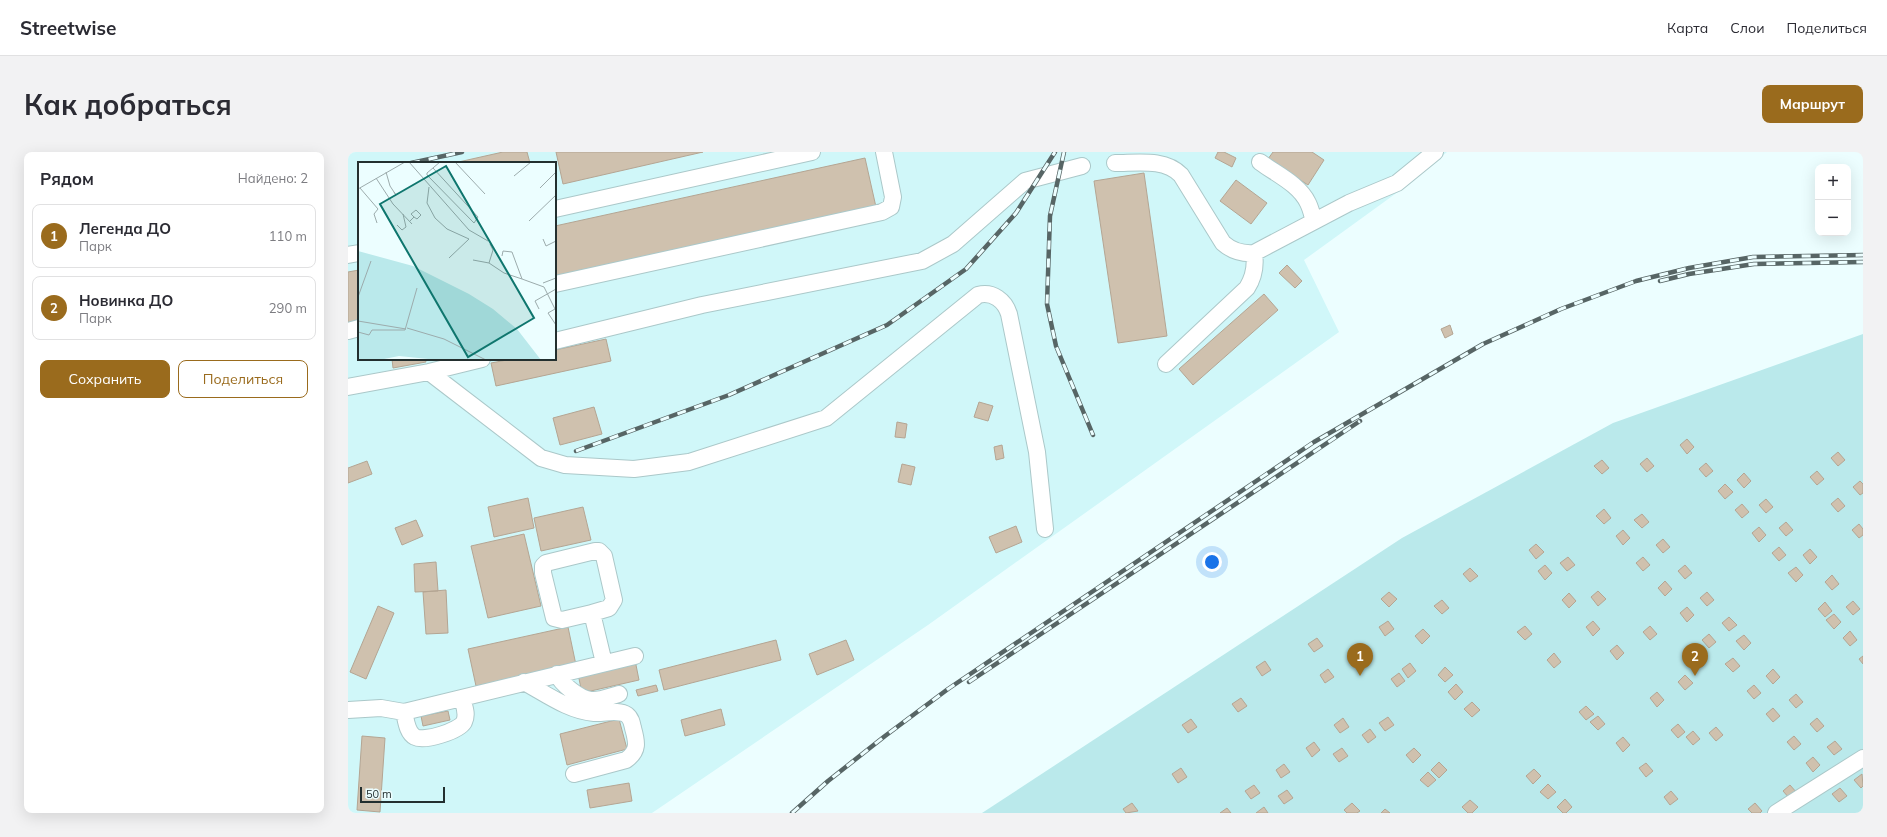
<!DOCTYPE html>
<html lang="ru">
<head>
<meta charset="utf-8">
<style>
  body { margin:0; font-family:Mulish,sans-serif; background:#f2f2f3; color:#2b2b33 }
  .controls { position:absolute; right:12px; top:12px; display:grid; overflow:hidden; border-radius:8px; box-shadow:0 4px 16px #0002 }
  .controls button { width:36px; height:36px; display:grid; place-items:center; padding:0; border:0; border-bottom:1px solid #e1e1e2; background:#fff; color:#2b2b33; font:20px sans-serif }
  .scale { position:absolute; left:12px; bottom:10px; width:85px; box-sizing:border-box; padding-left:4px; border:2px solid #232f2f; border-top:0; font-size:11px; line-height:14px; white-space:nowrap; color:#232f2f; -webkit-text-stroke:3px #ecfeff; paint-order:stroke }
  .you { position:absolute; left:864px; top:410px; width:14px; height:14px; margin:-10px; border:3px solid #fff; border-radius:50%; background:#1a73e8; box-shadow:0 0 0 6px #1a73e833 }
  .badge { display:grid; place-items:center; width:26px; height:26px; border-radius:50%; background:#9a6b1d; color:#fff; font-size:13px; font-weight:700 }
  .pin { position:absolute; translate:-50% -33px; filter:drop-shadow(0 1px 2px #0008) }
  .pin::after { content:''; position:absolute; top:21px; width:14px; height:12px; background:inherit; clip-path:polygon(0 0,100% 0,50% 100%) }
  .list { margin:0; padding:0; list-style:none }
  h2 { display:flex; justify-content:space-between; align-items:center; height:52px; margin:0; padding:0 16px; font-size:17px }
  h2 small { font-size:13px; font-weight:400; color:#7c7c81 }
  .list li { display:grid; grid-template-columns:26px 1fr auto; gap:12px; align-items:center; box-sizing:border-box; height:64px; margin:0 8px 8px; padding:0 8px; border:1px solid #e1e1e2; border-radius:8px }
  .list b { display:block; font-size:15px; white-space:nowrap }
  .list p { margin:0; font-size:13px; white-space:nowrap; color:#7c7c81 }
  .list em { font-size:13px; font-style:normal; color:#7c7c81 }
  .actions { display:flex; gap:8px; padding:12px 16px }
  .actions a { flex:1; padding:9px 0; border:1px solid #9a6b1d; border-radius:8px; text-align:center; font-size:14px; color:#9a6b1d }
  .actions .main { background:#9a6b1d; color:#fff }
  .map { position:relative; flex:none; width:1515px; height:661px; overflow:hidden; border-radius:8px }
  header { display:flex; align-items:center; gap:24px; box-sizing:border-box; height:56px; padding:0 20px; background:#fff; border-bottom:1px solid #e1e1e2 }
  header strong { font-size:19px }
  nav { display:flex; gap:22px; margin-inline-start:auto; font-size:14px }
  .intro { display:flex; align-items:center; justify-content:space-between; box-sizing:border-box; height:96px; padding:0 24px }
  h1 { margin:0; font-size:28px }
  .button { padding:10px 18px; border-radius:8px; background:#9a6b1d; color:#fff; font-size:14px; font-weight:700 }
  main { display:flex; gap:24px; padding:0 24px }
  aside { flex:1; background:#fff; border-radius:8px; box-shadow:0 4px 16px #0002 }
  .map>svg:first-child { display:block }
  .built { fill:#d0f7f9; fill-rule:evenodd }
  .green { fill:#bae9eb }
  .building { fill:#cfc1ae; stroke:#b4a593 }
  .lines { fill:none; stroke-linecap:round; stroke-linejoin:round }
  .minor-casing { stroke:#abc8c9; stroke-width:18 }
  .minor { stroke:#fff; stroke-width:16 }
  .rail-casing { stroke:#576565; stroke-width:4.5 }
  .rail { stroke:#ecfeff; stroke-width:3; stroke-dasharray:9; stroke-linecap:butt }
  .inset-road { fill:none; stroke:#9cabac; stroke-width:1 }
  .view { fill:#0f766e; fill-opacity:0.15; stroke:#0f766e; stroke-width:2 }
  .inset-edge { fill:none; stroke:#232f2f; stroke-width:2 }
</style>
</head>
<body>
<header>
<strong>Streetwise</strong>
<nav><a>Карта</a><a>Слои</a><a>Поделиться</a></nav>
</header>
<div class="intro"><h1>Как добраться</h1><a class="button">Маршрут</a></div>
<main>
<aside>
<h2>Рядом<small>Найдено: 2</small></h2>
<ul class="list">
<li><span class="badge">1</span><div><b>Легенда ДО</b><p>Парк</p></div><em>110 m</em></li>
<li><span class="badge">2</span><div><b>Новинка ДО</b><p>Парк</p></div><em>290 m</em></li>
</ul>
<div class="actions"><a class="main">Сохранить</a><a>Поделиться</a></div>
</aside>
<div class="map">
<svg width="1515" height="661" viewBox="0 0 1515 661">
  <rect width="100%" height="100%" fill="#ecfeff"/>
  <!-- built -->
  <path class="built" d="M0 0H1099L1054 37 956 108 991 180 580 473 304 661H0ZM11 11H207V207H11Z"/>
  <!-- green -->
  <path class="green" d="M1515 182V661H634L1054 386 1265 271Z"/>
  <!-- building -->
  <path class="building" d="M155 0H179L182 11H106Z
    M208 0H355L215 32Z
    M870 0H876L888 6 884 15 867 6Z
    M925 0H964L976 8 960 33 920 7Z
    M517 6 528 55 207 126V74Z
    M796 21 819 184 770 191 746 29Z
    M888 28 919 51 903 72 872 49Z
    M939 113 954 129 947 136 931 121Z
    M11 118V170L0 172V120Z
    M916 142 930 158 845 233 831 217Z
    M1102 173 1105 182 1097 186 1093 177Z
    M258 187 263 209 148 234 143 211 164 207H207V198Z
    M44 207H77L78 210 45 216Z
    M631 250 645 254 640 269 626 265Z
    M246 255 254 282 212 293 205 266Z
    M549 270 559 272 557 286 547 285Z
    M1339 287 1346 295 1339 302 1332 293Z
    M654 293 656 306 648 308 646 295Z
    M1490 300 1497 308 1490 314 1483 306Z
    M1299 306 1306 314 1299 320 1292 312Z
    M1254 308 1261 316 1254 322 1246 314Z
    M19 309 24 322 0 331V316Z
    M1358 311 1365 319 1358 325 1351 317Z
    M554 312 567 315 563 333 550 330Z
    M1469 319 1476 327 1469 333 1462 325Z
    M1396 321 1403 329 1396 336 1389 328Z
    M1512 329 1515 332V341L1512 343 1505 335Z
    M1377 332 1385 340 1377 347 1370 339Z
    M180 346 186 376 146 385 140 355Z
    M1490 346 1497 354 1490 360 1483 352Z
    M1418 347 1425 355 1418 361 1411 353Z
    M1394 352 1401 360 1394 366 1387 358Z
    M235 355 243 388 193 399 186 366Z
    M1256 357 1263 366 1256 372 1248 364Z
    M1294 362 1301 370 1294 376 1286 368Z
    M68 368 75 384 54 393 47 376Z
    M1438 370 1445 378 1438 384 1431 376Z
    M1511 372 1515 377V383L1511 386 1504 378Z
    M668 374 674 390 648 401 641 385Z
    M1411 375 1418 383 1411 390 1404 381Z
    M1275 378 1282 386 1275 393 1268 384Z
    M176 382 193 454 140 466 123 394Z
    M1315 387 1322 395 1315 401 1308 393Z
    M1188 392 1196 400 1188 407 1181 398Z
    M1431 395 1438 403 1431 409 1424 401Z
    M1462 397 1469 405 1462 412 1455 403Z
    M1220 405 1227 413 1219 419 1212 411Z
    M1295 405 1302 413 1295 419 1288 411Z
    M88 410 90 439 67 440 66 412Z
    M1197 413 1204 421 1197 428 1190 419Z
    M1337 413 1344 421 1337 427 1330 419Z
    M1448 415 1455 423 1448 430 1440 421Z
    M1122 416 1130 424 1122 430 1115 422Z
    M1484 423 1491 432 1484 438 1477 430Z
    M1317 429 1324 437 1317 444 1310 436Z
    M98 438 100 481 78 482 75 440Z
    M1250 439 1258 447 1250 454 1243 445Z
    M1041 440 1049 447 1041 455 1033 447Z
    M1359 440 1366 448 1359 454 1352 446Z
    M1221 441 1228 449 1221 456 1214 448Z
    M1094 448 1101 456 1094 462 1086 454Z
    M1505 449 1512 457 1505 463 1498 455Z
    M1477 450 1484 459 1477 465 1470 457Z
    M30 454 46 461 18 527 2 520Z
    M1339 455 1346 463 1339 470 1332 461Z
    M1486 462 1493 470 1486 477 1478 468Z
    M1381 465 1389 473 1381 479 1374 471Z
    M1040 469 1046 477 1037 484 1031 475Z
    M1245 469 1252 477 1245 484 1238 475Z
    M1177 474 1184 482 1177 488 1169 480Z
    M1302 474 1309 482 1302 488 1295 480Z
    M220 475 228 513 128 534 120 497Z
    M1075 477 1082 484 1074 492 1067 484Z
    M1502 479 1509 488 1502 494 1495 486Z
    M1361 482 1368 490 1361 496 1354 488Z
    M1396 483 1403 491 1396 498 1388 489Z
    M969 486 975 494 966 500 960 492Z
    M428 488 433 508 316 538 311 518Z
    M498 488 506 508 469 523 461 502Z
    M1269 493 1276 501 1269 508 1262 499Z
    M1009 496 1015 504 1007 511 1001 502Z
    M1206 501 1213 510 1206 516 1199 508Z
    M1515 504V512L1511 507Z
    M1385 506 1392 514 1385 520 1377 512Z
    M287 508 291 528 234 541 230 522Z
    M917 509 923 518 914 524 908 515Z
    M1062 511 1068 519 1060 526 1054 517Z
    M1097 515 1105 523 1097 530 1090 523Z
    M980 517 986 525 977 531 972 523Z
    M1425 517 1432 525 1425 532 1418 524Z
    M1051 521 1057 529 1049 535 1043 527Z
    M1337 523 1345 531 1337 538 1330 530Z
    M1108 532 1115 540 1107 548 1100 540Z
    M308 533 310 539 290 544 288 538Z
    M1406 533 1413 541 1406 547 1399 539Z
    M1309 540 1316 548 1309 555 1302 546Z
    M1448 542 1455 550 1448 556 1441 548Z
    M893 546 899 554 890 560 884 552Z
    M1124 550 1132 558 1124 565 1116 557Z
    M1238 554 1246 562 1238 568 1231 560Z
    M1425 556 1432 564 1425 570 1418 562Z
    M373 557 377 573 337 584 333 568Z
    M100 559 102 568 75 574 73 564Z
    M1250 564 1257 572 1250 578 1242 570Z
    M1040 565 1046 573 1037 579 1031 571Z
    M995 566 1001 575 992 581 986 573Z
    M1469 566 1476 574 1469 580 1462 572Z
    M271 567 279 597 219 613 212 582Z
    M843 567 849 575 840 581 834 573Z
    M1330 572 1337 580 1330 586 1323 578Z
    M1368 575 1375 583 1368 589 1361 581Z
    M1022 577 1028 585 1020 591 1014 583Z
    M1345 579 1352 587 1345 593 1338 585Z
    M14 584 37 586 32 660 9 658Z
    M1446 584 1453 592 1446 598 1439 590Z
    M1275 585 1282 593 1275 600 1268 591Z
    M1487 589 1494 597 1486 603 1479 595Z
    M966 590 972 598 964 605 958 596Z
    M994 596 1000 604 991 610 985 602Z
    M1066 596 1073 603 1065 611 1058 603Z
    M1465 605 1472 613 1465 620 1458 611Z
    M1091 610 1099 618 1091 626 1083 618Z
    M1298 611 1305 619 1298 625 1291 616Z
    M936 612 942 620 933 626 928 618Z
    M833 616 839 625 830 631 824 622Z
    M1186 617 1193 624 1185 632 1178 624Z
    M1080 620 1088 628 1080 635 1072 628Z
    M1514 622 1515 634 1513 636 1506 628Z
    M281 631 284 649 242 656 239 638Z
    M1200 632 1208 640 1200 647 1192 640Z
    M906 633 912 641 903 647 897 639Z
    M1442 633 1449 641 1442 647 1435 639Z
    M1492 636 1499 644 1491 650 1484 642Z
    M939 638 945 646 936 652 930 644Z
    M1323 639 1330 647 1322 653 1316 645Z
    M1217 647 1224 655 1218 661H1215L1209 655Z
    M1122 648 1130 655 1124 661H1120L1114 655Z
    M784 651 790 659 778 661 775 657Z
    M1004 651 1012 659 1009 661H999L996 658Z
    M1407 651 1414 659 1412 661H1404L1400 657Z
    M916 655 920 661H908Z
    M879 656 883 661H872Z
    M1037 657 1042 661H1033Z"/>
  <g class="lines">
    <!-- minor casing -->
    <g class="minor-casing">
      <path id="minor" d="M912 10C928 22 951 32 960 51 963 57 964 63 966 69
        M767 11C789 11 817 6 833 23L875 91C884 99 893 102 906 101L1001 51 1049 31 1087 0
        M207 57 464 0
        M0 103 11 101
        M207 132 534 60 543 55 545 45 536 0
        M0 179 11 176
        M207 189 354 153 574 109 605 92 677 29 734 14
        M818 212 899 136C906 125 908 114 906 101
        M81 220 193 306 217 313 286 317 341 310 478 266 630 143C645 139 657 149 661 162L689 300 697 377
        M0 235 81 220 134 207
        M244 461 261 456 266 448 256 404 251 399H247L198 411 195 414V421L206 466 214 468 244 461 256 511
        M209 522C213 532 232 547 243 548 252 549 263 544 271 542
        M176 530C198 542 221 559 246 561 256 562 270 557 279 563 283 566 284 571 285 576 289 590 291 599 278 608L226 622
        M0 558 33 556 56 560 287 504
        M56 560C58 568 59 581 67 585 76 590 111 579 116 570 120 562 116 554 114 546
        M1428 661 1515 606"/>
    </g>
    <!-- minor -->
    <use href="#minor" class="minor"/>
    <!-- rail casing -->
    <g class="rail-casing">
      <path id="rail" d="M716 0 702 64 699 152 708 194 745 283
        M63 11 114 0
        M1312 129 1341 122 1406 112 1515 110
        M228 299 381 243 539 173 618 117 668 61 707 0
        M621 530 1012 269
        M444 661 480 629 537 584 600 537 966 290 1135 192 1213 157 1288 129 1341 116 1405 105 1515 103"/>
    </g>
    <!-- rail -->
    <use href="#rail" class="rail"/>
  </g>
  <!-- overview -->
  <g transform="translate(10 10)">
    <rect width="198" height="198" fill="#ecfeff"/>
    <path d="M0 89 55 104 111 132 135 147 159 167 183 198H80L41 194 21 198H0Z" fill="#bae9eb"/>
    <path class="inset-road" d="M51 0 111 68 130 79M97 0 127 32M75 6 120 55 116 61 69 13V11L82 0M28 10 32 24 38 33 36 30M156 14 173 0M18 16 35 42 54 62M71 25 69 41 77 56 89 67 111 77 91 96M2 26 20 47 16 52 19 61M182 26 198 10M0 27 47 0M52 59 56 55 53 52 58 48 63 53 59 57 56 55M171 59 198 33M39 63 44 68 48 65 45 52M185 77 188 84 198 79M132 82 135 88 131 101 146 111 164 117M144 94 145 89 154 90 164 117 186 125 198 149M115 98 131 101M185 121 198 116M0 135 13 99M181 147 177 139 198 127M197 147 190 151 198 163M0 159 48 167M49 166 86 177 128 198M0 170 11 173 14 168H47L59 126"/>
    <path class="view" d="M88 4 176 156 110 195 22 42Z"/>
    <rect width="198" height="198" class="inset-edge"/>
  </g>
</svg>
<div class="controls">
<button>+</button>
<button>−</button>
</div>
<div class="scale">50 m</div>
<div class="you"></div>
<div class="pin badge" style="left:1012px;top:524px">1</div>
<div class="pin badge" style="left:1347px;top:524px">2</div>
</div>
</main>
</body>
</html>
